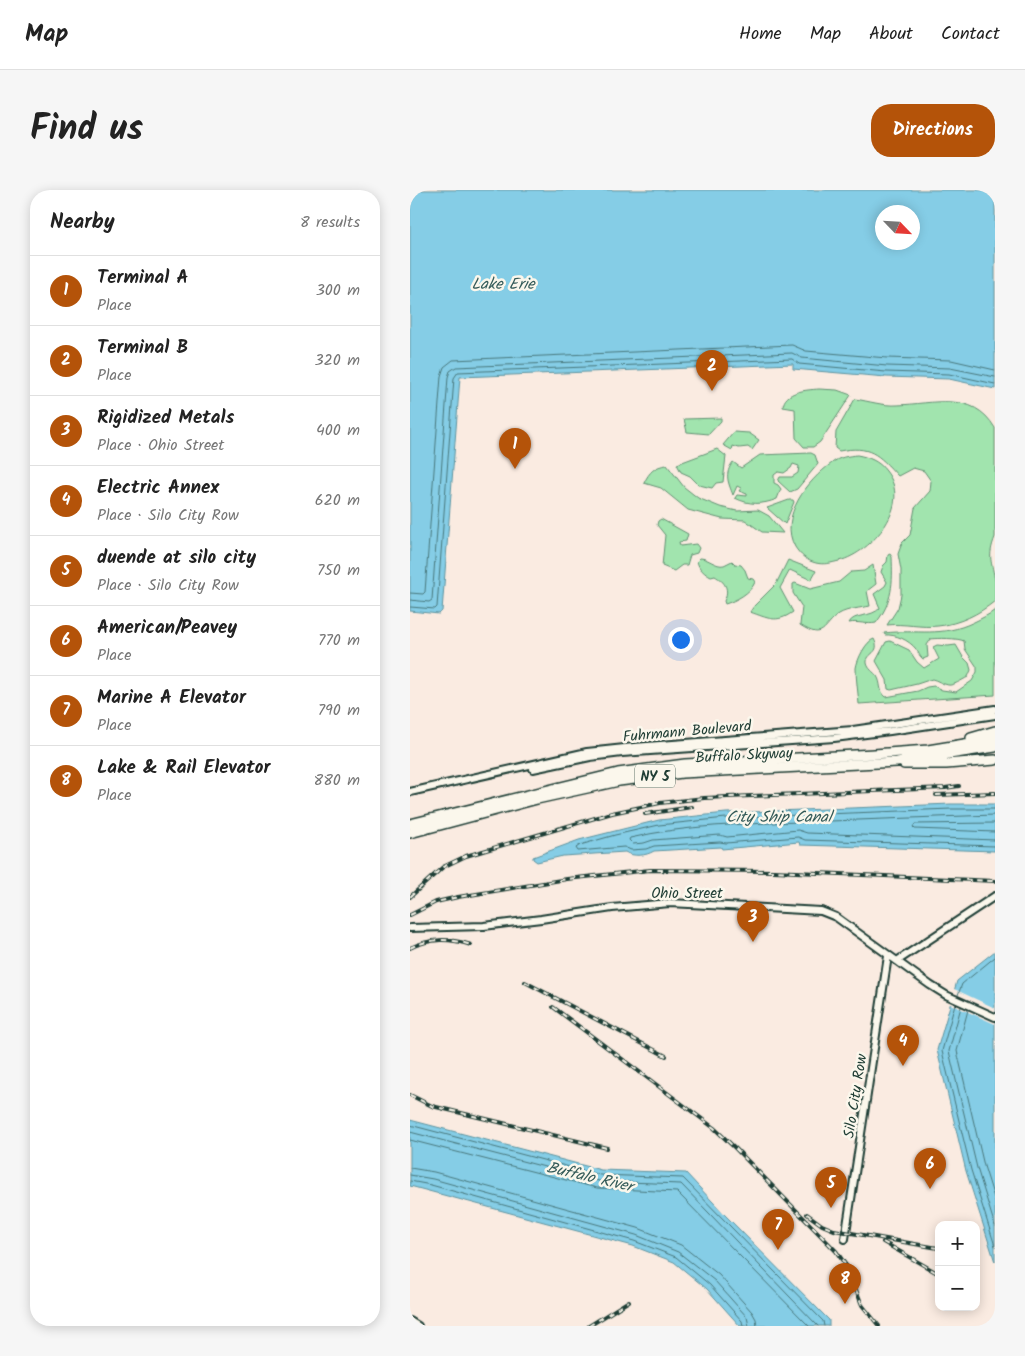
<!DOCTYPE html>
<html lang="en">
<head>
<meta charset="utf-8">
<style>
  body { margin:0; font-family:Kalam,sans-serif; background:#f6f6f6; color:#222 }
  .controls { position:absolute; right:15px; bottom:15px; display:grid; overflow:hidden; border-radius:10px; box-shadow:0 2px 12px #0003 }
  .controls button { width:45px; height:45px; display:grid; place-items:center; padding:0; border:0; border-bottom:1px solid #e0e0e0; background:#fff; color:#222; font:25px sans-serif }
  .compass { position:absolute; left:465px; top:15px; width:45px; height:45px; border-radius:50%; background:#fff; box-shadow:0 2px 12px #0003; rotate:115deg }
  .you { position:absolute; left:270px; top:449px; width:18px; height:18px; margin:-12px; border:4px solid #fff; border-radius:50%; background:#1a73e8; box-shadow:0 0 0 8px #1a73e833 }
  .badge { display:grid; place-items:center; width:32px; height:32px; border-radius:50%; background:#b45309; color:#fff; font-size:16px; font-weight:700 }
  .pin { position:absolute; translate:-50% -41px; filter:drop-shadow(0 1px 2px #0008) }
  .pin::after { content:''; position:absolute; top:26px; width:18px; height:15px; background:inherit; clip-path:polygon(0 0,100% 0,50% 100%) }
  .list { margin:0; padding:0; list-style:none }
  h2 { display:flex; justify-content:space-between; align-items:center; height:65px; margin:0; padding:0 20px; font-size:21px }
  h2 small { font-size:16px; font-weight:400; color:#767676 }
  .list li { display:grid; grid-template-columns:32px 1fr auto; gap:15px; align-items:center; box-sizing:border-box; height:70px; padding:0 20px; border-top:1px solid #e0e0e0 }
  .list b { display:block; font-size:19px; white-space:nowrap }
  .list p { margin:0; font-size:16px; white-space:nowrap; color:#767676 }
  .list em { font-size:16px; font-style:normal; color:#767676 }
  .map { position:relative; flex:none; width:585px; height:1136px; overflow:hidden; border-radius:20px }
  header { display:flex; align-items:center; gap:30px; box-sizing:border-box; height:70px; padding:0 25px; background:#fff; border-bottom:1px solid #e0e0e0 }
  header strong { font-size:24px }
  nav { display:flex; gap:28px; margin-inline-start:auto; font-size:18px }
  .intro { display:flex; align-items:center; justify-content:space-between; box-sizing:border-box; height:120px; padding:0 30px }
  h1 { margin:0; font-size:35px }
  .button { padding:12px 22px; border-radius:20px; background:#b45309; color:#fff; font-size:18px; font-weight:700 }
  main { display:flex; gap:30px; padding:0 30px }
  aside { flex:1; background:#fff; border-radius:20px; box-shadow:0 2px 12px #0003 }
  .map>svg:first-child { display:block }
  .green { fill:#a1e4ae; stroke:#609071 }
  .water { fill:#85cde6; stroke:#5c939f; fill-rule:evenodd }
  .pier { fill:#faebe1 }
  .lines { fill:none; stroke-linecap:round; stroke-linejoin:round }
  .shore { stroke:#48777b; stroke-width:1 }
  .minor-casing { stroke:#1f3d34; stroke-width:10 }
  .highway-casing { stroke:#1f3d34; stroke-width:12 }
  .minor { stroke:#fbf7ec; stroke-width:6 }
  .highway { stroke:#fbf7ec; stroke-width:9 }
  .rail-casing { stroke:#1f3d34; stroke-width:4 }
  .rail { stroke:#fbf7ec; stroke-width:2; stroke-dasharray:5.5; stroke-linecap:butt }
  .labels { text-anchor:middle; stroke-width:5; stroke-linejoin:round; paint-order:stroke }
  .shield { fill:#fbf7ec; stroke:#61756b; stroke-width:1 }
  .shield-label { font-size:14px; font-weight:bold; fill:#1f3d34 }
  .street-label { font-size:15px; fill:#1f3d34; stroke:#fbf7ec }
  .water-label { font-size:16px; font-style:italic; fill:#335a58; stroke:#fbf7ec }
</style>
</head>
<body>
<header>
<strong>Map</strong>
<nav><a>Home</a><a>Map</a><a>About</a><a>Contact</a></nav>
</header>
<div class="intro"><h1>Find us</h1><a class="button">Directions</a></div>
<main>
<aside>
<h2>Nearby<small>8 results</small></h2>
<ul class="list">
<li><span class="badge">1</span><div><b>Terminal A</b><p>Place</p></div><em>300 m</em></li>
<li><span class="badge">2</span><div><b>Terminal B</b><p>Place</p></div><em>320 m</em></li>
<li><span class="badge">3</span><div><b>Rigidized Metals</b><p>Place · Ohio Street</p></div><em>400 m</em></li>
<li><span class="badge">4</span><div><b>Electric Annex</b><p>Place · Silo City Row</p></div><em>620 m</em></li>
<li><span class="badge">5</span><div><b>duende at silo city</b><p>Place · Silo City Row</p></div><em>750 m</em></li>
<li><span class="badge">6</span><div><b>American/Peavey</b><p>Place</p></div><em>770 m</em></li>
<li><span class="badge">7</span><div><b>Marine A Elevator</b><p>Place</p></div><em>790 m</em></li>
<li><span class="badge">8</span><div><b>Lake &amp; Rail Elevator</b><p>Place</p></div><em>880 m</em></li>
</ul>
</aside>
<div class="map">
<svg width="585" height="1136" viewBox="0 0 585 1136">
  <rect width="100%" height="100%" fill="#faebe1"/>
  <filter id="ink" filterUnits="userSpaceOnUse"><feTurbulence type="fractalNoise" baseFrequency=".02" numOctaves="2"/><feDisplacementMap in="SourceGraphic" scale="10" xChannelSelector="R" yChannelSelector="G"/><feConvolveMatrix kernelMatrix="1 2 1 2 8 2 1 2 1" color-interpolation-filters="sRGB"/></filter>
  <g filter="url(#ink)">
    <!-- green -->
    <path class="green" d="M409 199 427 200 441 205 410 252 403 257H394L386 248 385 219 373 217C374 201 396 200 409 199Z
      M445 209C458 211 474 216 487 215 523 214 563 200 585 238V347C577 368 582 371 585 391 585 397 585 405 585 411 569 424 549 434 528 436 511 438 494 433 477 435L488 418 491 405V380L488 364 492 353 500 345 505 318 520 301 521 291 514 281 503 278 488 286C468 264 460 255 429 261L425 258 426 242Z
      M311 228V231L299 244 277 242 274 229Z
      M324 242 339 243 349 250 342 260 338 257 329 258 323 256 322 260 313 255Z
      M307 259 316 266 313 292 306 293 302 298 289 295 280 286 271 282 267 274Z
      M401 263 405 265 408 274 387 299 380 302 368 291 370 287H382L388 283 389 276 383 274 381 278 374 283 368 282 364 285V293L368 295 371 299 367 309C352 315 339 315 325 308L327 305 337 306V304L329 301 331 298 327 296 323 305C318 292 314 284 323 272L331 278 350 265Z
      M447 265C458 267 469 271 476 281 503 314 463 362 429 371 421 373 414 375 406 373 397 371 390 365 385 357 368 327 398 290 422 273 429 267 438 266 447 265Z
      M257 275 274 297 288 308 310 317 327 321 348 320 359 326 373 343 352 342 335 330 312 329 278 320 251 298 234 293C239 282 245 276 257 275Z
      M379 310H383L384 312 375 334 357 318Z
      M251 329 278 344 276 351 269 352 270 356 286 354 289 358 287 363 280 365 277 375H272L264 381 252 376 255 345 247 335 248 331Z
      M480 364 482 367C483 393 483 411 466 433 457 435 448 431 439 433 444 423 461 428 470 418L464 404 475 396 477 392 471 382 473 376 477 372 478 365Z
      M290 368C298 368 306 377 314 375 317 374 319 372 322 371L325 374 331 375 335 380 338 388 343 389 345 392C341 403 325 411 315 414L314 411C320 399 315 392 305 386L301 387C295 384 288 378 287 371Z
      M378 370 406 381 401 390 380 380 370 398 383 422C366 434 358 428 340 422L344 416 366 394Z
      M463 375 466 394 457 401 460 416C451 418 437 419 429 424 412 436 415 451 390 435L392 417 383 403V394L385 393 400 399 429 392 441 382 454 381Z
      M585 420V505L449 514C448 502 446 490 446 478 447 470 456 451 464 449 472 464 456 462 457 473 458 479 464 482 467 486 472 494 468 500 476 507L508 501 517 497 524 496 532 500 546 502 562 491 567 482V477L555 459 554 451C548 448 527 448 521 449L517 455 518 467 513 469C509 466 509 463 506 459 499 450 485 444 475 445L474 443C508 439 531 448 564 432 572 428 579 425 585 420Z
      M480 451 499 460 507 472 514 478 529 469 523 457 527 455 538 456 546 455 553 467 559 473 561 480 558 487C552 490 543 496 538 495 532 494 527 490 522 489L507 494 481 500 478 499 477 490 466 471 476 452Z"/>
    <!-- water -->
    <path class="water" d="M0 0H585V199L539 189 476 187 383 179V174L50 187 32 421 29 424 0 421ZM502 22V52H472V22Z
      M541 614H585V661L390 655 389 652 312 659 311 657 244 661C236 666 223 667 215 662L153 666 127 672 123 669V667L169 650 249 630 316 623Z
      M585 761V1072L556 981 527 860 547 791Z
      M0 930 191 980 276 983 315 1025 419 1130V1136H330L297 1099 264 1072 223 1056 0 996Z"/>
    <!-- pier -->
    <path class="pier" d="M542 798 585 818V834L538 813Z"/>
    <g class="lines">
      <!-- shore -->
      <path class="shore" d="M0 403 13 404 15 402 31 186 34 177 43 170 382 155 396 161 477 168 541 170 585 180
        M0 410 19 412 22 410 38 187 40 181 46 177 382 163 392 168 477 176 540 178 585 187
        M0 417 25 419 27 417 44 188 48 182 382 169 389 174 476 182 539 184 585 194
        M585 619H541L316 628 249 635 205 645 170 655 166 658 168 661 214 657 221 660 236 659 244 656 310 652 316 653 388 647 395 650 585 656
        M585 625C520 627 456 630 391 632 334 634 276 635 220 648L219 650 223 654 234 653 243 650 310 645 317 647 388 640 397 643 585 650
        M585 633 505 634 503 637 505 639 585 642
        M548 805 552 794 585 767
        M545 814 532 861 561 980 585 1056
        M551 817 539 861 567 978 585 1036
        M558 820 547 861 574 976 585 1011
        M0 935 190 985 273 988 413 1131 414 1136
        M0 942 189 991 271 994 408 1136
        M0 950 187 998 267 1002 399 1136
        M0 978 24 982 228 1038 271 1055 309 1085 342 1122 346 1129 347 1136
        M0 985 23 989 226 1045 268 1062 305 1091 337 1127 339 1136
        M0 991 21 995 224 1051 266 1067 300 1095 332 1131 333 1136"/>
      <!-- minor casing -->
      <g class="minor-casing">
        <path id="minor" d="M123 579 180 567 212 563 424 548 480 541 585 525
          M0 602 177 562 224 557 443 540 585 519
          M0 738 74 736 131 729 202 718 260 713 411 721 426 727 520 795 536 805 585 827
          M487 771 585 706
          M435 1049 478 766
          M0 1131 8 1136"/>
      </g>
      <!-- highway casing -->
      <g class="highway-casing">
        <path id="highway" d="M561 548 585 541
          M494 574H536L585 570
          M0 634 208 583 275 574 464 564 518 560 585 549
          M0 643 127 609 209 591 272 583 487 572 585 557"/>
      </g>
      <!-- minor -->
      <use href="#minor" class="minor"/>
      <!-- highway -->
      <use href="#highway" class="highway"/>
      <!-- rail casing -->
      <g class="rail-casing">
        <path id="rail" d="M526 605 585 603
          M235 624 282 617
          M0 707 33 677 56 666 202 623 250 613 294 608 535 598 549 596
          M0 725 26 712 48 707 157 689 240 680 364 681 585 691
          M0 758C21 748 39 748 61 755
          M115 792 256 866
          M143 817 304 938 325 958 426 1061 437 1077 452 1115 469 1136
          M0 905 22 916 197 958
          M397 1024 412 1035 424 1040 528 1058
          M473 1052 529 1084
          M179 1136 219 1111"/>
      </g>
      <!-- rail -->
      <use href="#rail" class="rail"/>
    </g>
  </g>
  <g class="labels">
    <!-- shield labels -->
    <rect class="shield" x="225" y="574.5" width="40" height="23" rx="4"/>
    <g class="shield-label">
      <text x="245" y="591">NY 5</text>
    </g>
    <!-- street labels -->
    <g class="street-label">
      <text transform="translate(277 541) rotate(-5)" y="5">Fuhrmann Boulevard</text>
      <text transform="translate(334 565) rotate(-3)" y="5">Buffalo Skyway</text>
      <text x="277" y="708">Ohio Street</text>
      <text transform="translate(445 906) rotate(-81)" y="5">Silo City Row</text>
    </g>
    <!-- water labels -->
    <g class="water-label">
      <text x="93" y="99">Lake Erie</text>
      <text x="369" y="632">City Ship Canal</text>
      <text transform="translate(180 986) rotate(13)" y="6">Buffalo River</text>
    </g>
  </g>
</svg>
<div class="controls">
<button>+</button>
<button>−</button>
</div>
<svg class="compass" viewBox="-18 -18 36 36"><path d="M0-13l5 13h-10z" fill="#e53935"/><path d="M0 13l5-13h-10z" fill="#767676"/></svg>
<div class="you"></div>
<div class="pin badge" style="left:105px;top:279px">1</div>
<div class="pin badge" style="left:302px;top:201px">2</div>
<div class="pin badge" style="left:343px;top:752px">3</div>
<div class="pin badge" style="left:493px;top:876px">4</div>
<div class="pin badge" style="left:421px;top:1018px">5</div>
<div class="pin badge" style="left:520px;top:999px">6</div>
<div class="pin badge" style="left:368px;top:1060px">7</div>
<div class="pin badge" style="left:435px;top:1114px">8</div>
</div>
</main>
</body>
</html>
